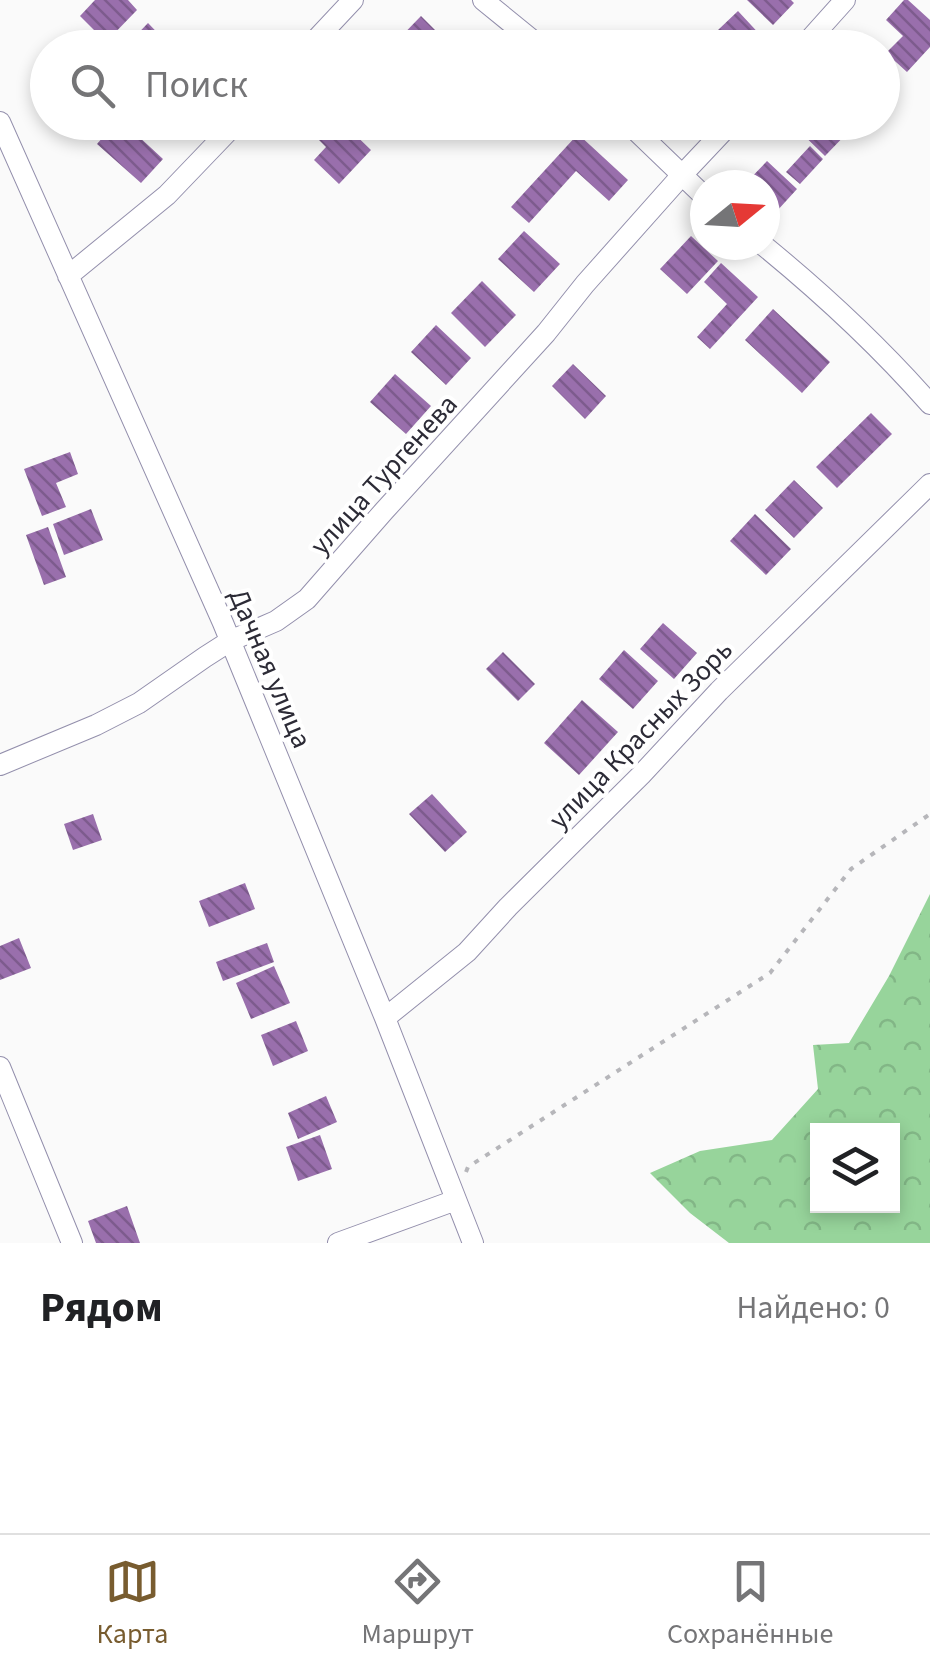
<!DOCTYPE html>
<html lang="ru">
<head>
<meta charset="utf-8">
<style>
  body { margin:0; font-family:"Source Sans 3",sans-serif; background:#f6f6f6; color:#202124 }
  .controls { position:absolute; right:30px; bottom:30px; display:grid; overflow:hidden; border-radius:0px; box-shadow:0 5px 15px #0003 }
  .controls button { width:90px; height:90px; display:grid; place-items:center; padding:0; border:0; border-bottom:2px solid #e0e0e0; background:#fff; color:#202124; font:50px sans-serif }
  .compass { position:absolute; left:690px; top:170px; width:90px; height:90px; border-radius:50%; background:#fff; box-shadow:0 5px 15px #0003; rotate:72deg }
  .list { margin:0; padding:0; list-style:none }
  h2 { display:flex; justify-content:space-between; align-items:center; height:130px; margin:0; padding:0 40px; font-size:42px }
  h2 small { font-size:32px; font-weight:400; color:#757577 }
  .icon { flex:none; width:55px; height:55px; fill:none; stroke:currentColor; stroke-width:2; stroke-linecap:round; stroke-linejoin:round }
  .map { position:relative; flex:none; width:930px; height:1243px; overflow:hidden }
  .search { position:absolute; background:#fff; box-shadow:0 5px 15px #0003; left:30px; right:30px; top:30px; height:110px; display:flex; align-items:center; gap:25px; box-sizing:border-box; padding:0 35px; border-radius:55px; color:#757577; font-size:38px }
  .sheet { height:290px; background:#fff }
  nav { display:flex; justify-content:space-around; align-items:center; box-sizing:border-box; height:140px; border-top:2px solid #e0e0e0; background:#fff; font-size:28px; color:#757577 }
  nav a { display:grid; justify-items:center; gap:5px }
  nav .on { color:#785c2f }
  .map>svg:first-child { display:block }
  .forest { fill:url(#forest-crowns); fill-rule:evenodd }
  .building { fill:url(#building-back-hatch) }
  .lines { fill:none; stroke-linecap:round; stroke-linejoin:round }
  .minor-casing { stroke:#938fac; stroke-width:22 }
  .path { stroke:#b6b6ba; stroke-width:4; stroke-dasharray:5 8; stroke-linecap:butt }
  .minor { stroke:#fff; stroke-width:20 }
  .labels { text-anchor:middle; stroke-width:8; stroke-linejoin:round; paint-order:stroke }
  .street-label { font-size:28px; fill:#2c2b36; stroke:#fff }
</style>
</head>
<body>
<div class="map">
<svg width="930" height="1243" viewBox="0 0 930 1243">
  <defs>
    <pattern id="forest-crowns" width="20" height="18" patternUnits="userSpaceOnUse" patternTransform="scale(2.5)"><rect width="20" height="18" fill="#97d49b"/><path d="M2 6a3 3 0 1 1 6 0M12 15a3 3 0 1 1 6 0" fill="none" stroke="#82b686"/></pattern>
    <pattern id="building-back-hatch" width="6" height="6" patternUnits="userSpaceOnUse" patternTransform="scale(2.5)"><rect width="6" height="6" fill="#996fac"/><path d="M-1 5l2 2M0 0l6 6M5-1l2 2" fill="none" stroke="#7d5b8d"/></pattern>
  </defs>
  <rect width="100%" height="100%" fill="#fafafa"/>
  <!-- forest -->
  <path class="forest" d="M930 894V1243H729L690 1213 650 1173 700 1151 772 1140 818 1089 813 1045 849 1043 889 976ZM818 1130H892V1206H818Z"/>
  <!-- building -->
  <path class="building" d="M95 0H128L137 10 106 42 80 16Z
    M747 0H791L794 3 773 25Z
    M904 0H908L930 20V47L907 72 886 53 903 36 886 20Z
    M738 11 764 39 755 48H734L718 30Z
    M421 16 447 42 442 48H390Z
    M148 23 172 48H124Z
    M116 122H123L163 159 141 183 97 144Z
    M301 122H342L371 150 339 184 314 160 326 147Z
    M790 122H844L851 129 825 156Z
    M578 134 628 180 609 201 576 171 529 223 511 207Z
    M810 146 823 159 800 184 786 172Z
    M767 161 797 189 776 212 765 202V185H744Z
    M524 231 560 264 534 292 498 259Z
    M691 236 718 261 687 294 660 269Z
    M721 263 758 297 710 349 697 337 727 304 704 282Z
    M482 281 516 315 485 347 451 313Z
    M773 309 830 362 802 393 745 340Z
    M436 325 471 358 446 385 411 352Z
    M573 364 606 396 585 419 552 386Z
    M395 374 431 406 406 434 370 402Z
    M871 413 892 434 837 488 816 467Z
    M70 452 78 474 56 483 66 507 42 516 24 469Z
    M794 480 823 508 794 538 765 510Z
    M91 509 103 540 64 555 53 524Z
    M755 514 791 549 766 575 730 541Z
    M48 527 66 577 44 585 26 535Z
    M663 623 697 653 674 679 640 649Z
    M624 650 658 681 633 709 599 679Z
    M503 652 535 684 518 701 486 669Z
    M582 700 618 732 579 775 544 743Z
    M432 794 467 832 445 852 409 814Z
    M93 814 102 840 73 850 64 824Z
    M245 883 255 909 209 927 199 901Z
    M19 938 31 968 0 980V946Z
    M267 943 274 962 223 981 216 962Z
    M274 966 290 1003 251 1019 236 983Z
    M296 1021 308 1051 273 1066 261 1035Z
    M326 1096 337 1122 298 1139 288 1113Z
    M320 1135 332 1169 298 1181 286 1147Z
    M127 1206 140 1243H96L88 1221Z"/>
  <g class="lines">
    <!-- minor casing -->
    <g class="minor-casing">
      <path id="minor" d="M483 0 542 48
        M308 48 353 0
        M802 48 845 0
        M0 122 223 623 385 1018 473 1243
        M627 122 705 197
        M763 245C823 294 879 346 930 404
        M68 276 167 195 237 122
        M0 765 96 725 139 703 205 657 230 641 276 621 307 599 384 511 546 333 585 284 682 175 732 122
        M385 1018 467 952 508 907 641 775 719 691 930 484
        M0 1067 72 1243
        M338 1243 456 1200"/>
    </g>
    <!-- path -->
    <path class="path" d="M466 1172 468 1167 770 973 851 869 930 814"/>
    <!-- minor -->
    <use href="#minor" class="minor"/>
  </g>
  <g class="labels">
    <!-- street labels -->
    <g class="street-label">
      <text transform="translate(383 474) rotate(-48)" y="10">улица Тургенева</text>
      <text transform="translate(271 668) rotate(67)" y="10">Дачная улица</text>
      <text transform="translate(640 734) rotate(-46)" y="10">улица Красных Зорь</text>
    </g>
  </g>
</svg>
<div class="controls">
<button><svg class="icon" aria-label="layers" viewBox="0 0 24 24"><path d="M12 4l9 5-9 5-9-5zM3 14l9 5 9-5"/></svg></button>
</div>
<svg class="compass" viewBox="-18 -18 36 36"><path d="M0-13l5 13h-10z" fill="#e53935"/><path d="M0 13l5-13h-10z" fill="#757577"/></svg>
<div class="search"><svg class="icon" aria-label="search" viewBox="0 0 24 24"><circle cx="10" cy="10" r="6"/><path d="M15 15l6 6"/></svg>Поиск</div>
</div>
<section class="sheet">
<h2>Рядом<small>Найдено: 0</small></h2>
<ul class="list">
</ul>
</section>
<nav>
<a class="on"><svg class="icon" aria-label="map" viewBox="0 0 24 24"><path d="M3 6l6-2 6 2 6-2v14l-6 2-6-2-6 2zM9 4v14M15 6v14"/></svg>Карта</a>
<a><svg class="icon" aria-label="directions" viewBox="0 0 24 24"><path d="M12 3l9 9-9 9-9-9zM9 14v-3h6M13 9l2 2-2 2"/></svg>Маршрут</a>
<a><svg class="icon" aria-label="saved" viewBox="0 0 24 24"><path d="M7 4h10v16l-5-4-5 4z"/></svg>Сохранённые</a>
</nav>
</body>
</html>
